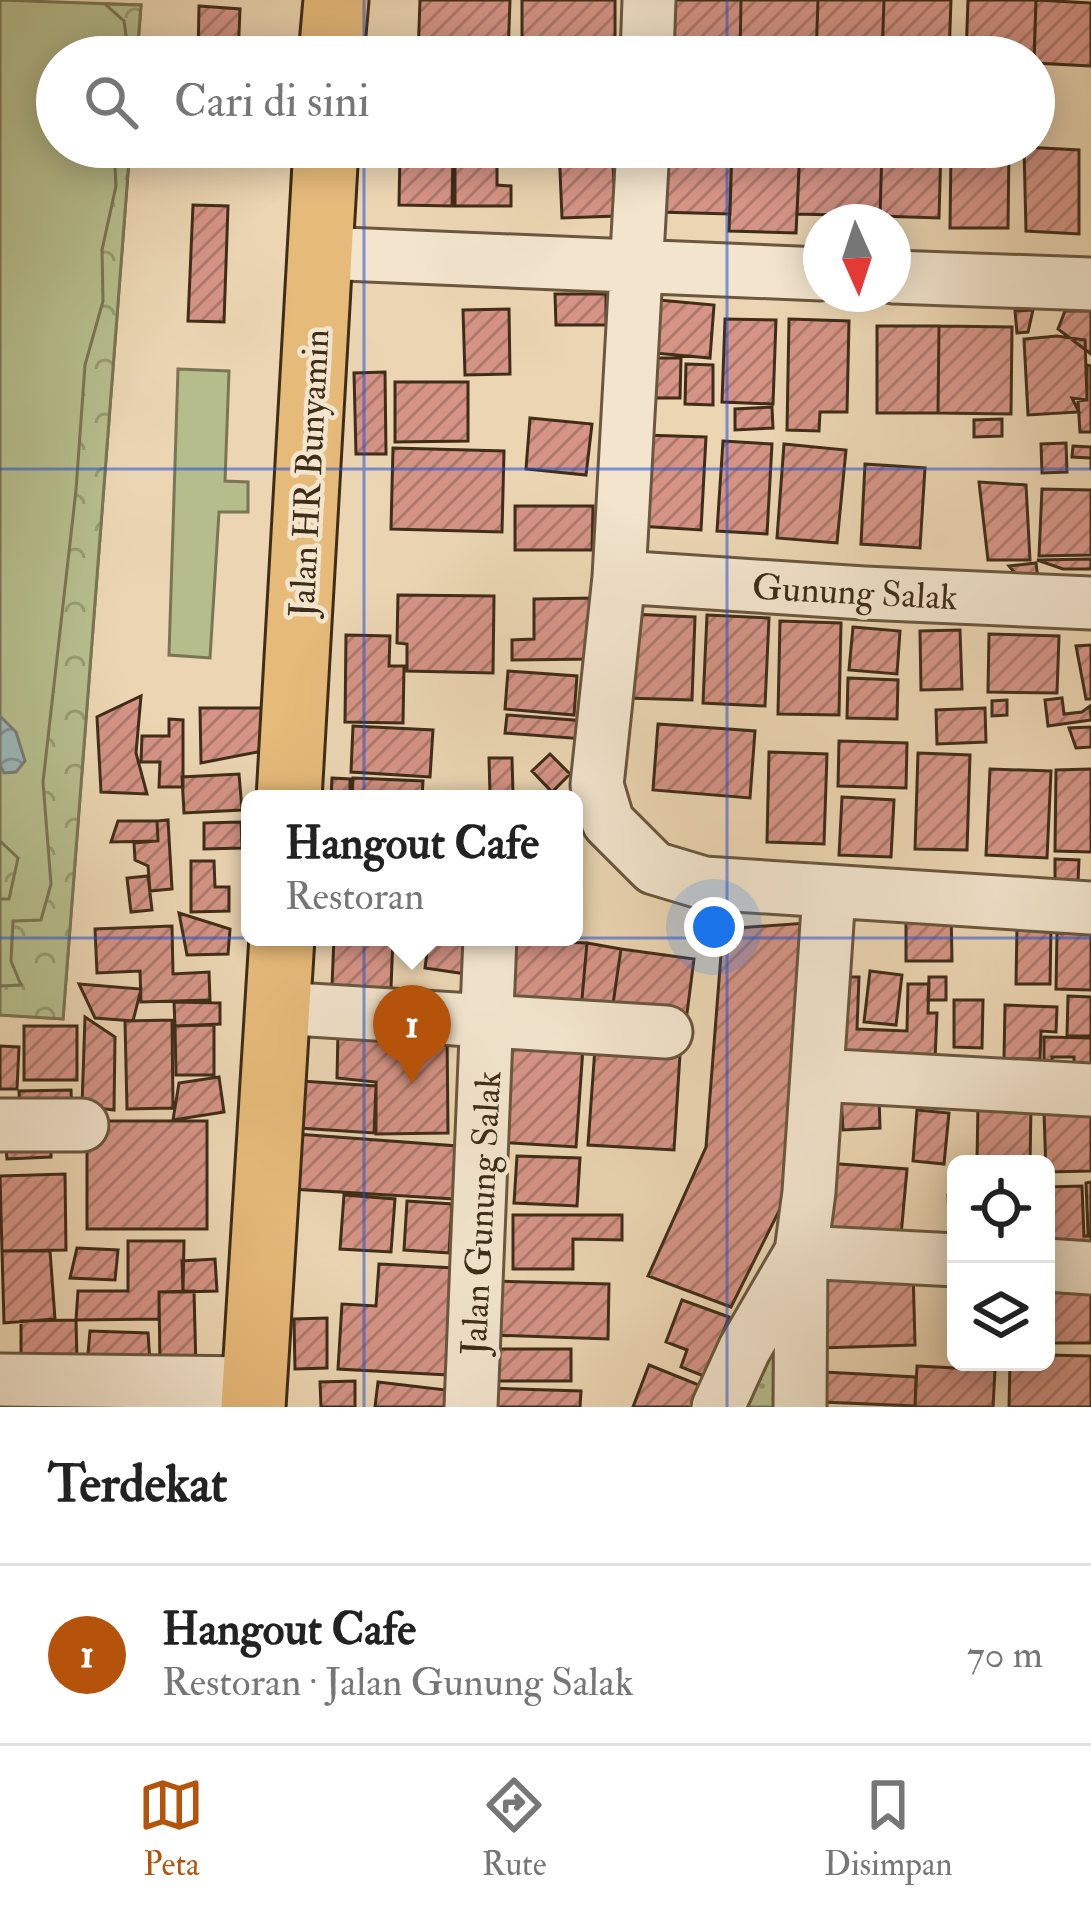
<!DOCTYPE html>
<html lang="id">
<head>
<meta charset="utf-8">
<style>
  body { margin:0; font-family:"IM FELL Double Pica",serif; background:#f6f6f6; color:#222 }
  .controls { position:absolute; right:36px; bottom:36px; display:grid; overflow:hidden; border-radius:18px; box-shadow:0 6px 30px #0003 }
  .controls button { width:108px; height:108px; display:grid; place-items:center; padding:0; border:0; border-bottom:3px solid #e0e0e0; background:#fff; color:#222; font:60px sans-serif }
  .compass { position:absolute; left:803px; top:204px; width:108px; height:108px; border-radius:50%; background:#fff; box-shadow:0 6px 30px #0003; rotate:177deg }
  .you { position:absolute; left:714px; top:927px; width:42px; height:42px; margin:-30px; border:9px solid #fff; border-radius:50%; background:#1a73e8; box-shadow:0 0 0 18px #1a73e833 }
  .badge { display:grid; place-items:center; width:78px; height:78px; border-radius:50%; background:#b45309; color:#fff; font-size:39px; font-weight:700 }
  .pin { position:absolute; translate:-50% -99px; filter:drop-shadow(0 3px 6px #0008) }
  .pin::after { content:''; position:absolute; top:63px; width:42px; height:36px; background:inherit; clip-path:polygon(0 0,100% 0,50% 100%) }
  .popup { position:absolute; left:241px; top:790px; width:342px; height:156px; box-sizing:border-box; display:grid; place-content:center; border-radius:18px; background:#fff; filter:drop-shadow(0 3px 9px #0005); font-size:39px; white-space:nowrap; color:#767676 }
  .popup b { font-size:45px; color:#222 }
  .popup::after { content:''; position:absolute; left:50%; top:100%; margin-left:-24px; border:24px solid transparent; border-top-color:#fff }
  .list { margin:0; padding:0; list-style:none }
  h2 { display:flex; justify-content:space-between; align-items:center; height:156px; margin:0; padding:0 48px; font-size:51px }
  h2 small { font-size:39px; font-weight:400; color:#767676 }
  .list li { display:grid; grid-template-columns:78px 1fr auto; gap:36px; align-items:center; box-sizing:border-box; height:180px; padding:0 48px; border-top:3px solid #e0e0e0 }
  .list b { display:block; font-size:45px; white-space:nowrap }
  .list p { margin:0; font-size:39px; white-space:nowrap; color:#767676 }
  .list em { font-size:39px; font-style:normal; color:#767676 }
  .icon { flex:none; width:66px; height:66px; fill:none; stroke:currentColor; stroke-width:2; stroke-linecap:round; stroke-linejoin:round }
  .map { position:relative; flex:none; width:1091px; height:1407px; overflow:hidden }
  .search { position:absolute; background:#fff; box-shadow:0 6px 30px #0003; left:36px; right:36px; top:36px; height:132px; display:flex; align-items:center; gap:30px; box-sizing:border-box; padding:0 42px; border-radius:66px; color:#767676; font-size:45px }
  .sheet { height:336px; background:#fff }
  nav { display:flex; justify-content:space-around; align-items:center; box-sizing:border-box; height:168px; border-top:3px solid #e0e0e0; background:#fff; font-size:33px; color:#767676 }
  nav a { display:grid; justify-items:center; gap:6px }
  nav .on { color:#b45309 }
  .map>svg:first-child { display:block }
  .green { fill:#b6bd8d; stroke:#7a7552; stroke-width:3 }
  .forest { fill:url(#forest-crowns); stroke:#7a7552; stroke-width:3 }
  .park { fill:url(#park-dots); stroke:#7a7552; stroke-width:3 }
  .water { fill:url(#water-waves); stroke:#777f77; stroke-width:3 }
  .building { fill:url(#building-hatch); stroke:#3f2d18; stroke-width:3 }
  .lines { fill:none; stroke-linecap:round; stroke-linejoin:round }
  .minor-casing { stroke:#6a573e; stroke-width:57 }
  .major-casing { stroke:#3f2d18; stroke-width:69 }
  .minor { stroke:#f2e4cd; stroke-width:51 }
  .major { stroke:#e6ba79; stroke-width:63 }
  .grid { fill:none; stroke:#1d4ed8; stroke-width:3; stroke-opacity:0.55 }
  .labels { text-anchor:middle; stroke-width:9; stroke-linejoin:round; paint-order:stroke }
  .street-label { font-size:36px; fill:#3f2d18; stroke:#f2e4cd }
</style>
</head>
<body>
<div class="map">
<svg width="1091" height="1407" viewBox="0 0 1091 1407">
  <defs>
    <pattern id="forest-crowns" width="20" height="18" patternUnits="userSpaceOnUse" patternTransform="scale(3)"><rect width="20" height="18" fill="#b6bd8d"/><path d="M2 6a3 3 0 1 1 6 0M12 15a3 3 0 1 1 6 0" fill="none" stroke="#959a72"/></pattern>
    <pattern id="park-dots" width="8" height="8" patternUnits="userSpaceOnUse" patternTransform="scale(3)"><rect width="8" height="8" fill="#b6bd8d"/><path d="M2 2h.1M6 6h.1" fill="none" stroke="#959a72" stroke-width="1.8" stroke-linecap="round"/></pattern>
    <pattern id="water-waves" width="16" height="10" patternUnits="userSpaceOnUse" patternTransform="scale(3)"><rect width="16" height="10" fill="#9cb6b7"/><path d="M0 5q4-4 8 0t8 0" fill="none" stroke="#819494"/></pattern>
    <pattern id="building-hatch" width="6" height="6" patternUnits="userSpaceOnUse" patternTransform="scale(3)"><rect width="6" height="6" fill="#d59486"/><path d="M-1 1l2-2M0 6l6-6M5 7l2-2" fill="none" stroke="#ae796d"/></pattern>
  </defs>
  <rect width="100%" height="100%" fill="#ebd5b2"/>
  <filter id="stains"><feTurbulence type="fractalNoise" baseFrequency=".00167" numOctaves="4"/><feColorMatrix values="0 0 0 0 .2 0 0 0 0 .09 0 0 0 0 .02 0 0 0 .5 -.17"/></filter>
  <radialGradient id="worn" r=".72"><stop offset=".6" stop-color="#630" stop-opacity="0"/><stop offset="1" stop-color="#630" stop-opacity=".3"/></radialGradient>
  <!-- green -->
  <path class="green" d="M0 0 141 5 137 57H57V147H130L63 1019 0 1015Z
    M178 369 229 371 225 481 248 482V512H219L210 658 169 655Z"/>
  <!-- forest -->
  <path class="forest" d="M105 4 141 5 137 57H129L124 21Z
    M114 147H130L63 1019 0 1015V986L21 985 11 961 13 921 41 920 51 884 43 782 76 490 85 365 103 301 102 250 116 186Z
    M0 841 18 858 9 899H0Z"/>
  <!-- park -->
  <path class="park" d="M765 1320 796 1321 793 1407H728Z"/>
  <!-- water -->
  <path class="water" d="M0 716 16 732 25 761 16 772 4 773 0 765Z"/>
  <!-- building -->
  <path class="building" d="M420 0H510L508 57H418Z
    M522 0H615V57H522Z
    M660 0H741L740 57H658Z
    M741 0H818L816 57H740Z
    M818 0H884L882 57H816Z
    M884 0H951L949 57H882Z
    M968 0H1036L1034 57H966Z
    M1036 0 1091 3V66L1034 63Z
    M199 6 240 9 238 57H198Z
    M195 147H236L235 159 195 157Z
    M455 147H497V185L511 186V206H455Z
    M559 147H612L616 216 562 218Z
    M661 147H732L730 214 658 212Z
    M732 147H800L796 233 729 231Z
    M800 147H882L880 216 797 214Z
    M882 147H941L939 218 880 216Z
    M951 147H1009L1008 228H950Z
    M1024 147 1079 150V234L1026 231Z
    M400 150 453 151 452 206 399 205Z
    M193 205 228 206 224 322 188 321Z
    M555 294H606V325H556Z
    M648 299 714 305 710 358 643 352Z
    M509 309 510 374 465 375 463 310Z
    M1033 310 1028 332 1017 333 1015 311Z
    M1065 311H1091V354L1058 329Z
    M725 319 776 320 773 404 722 402Z
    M789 319 849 321 847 412H820L819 431 787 430Z
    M877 326H939L938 413H877Z
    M939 326 1012 327 1011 414 938 413Z
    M1057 336 1085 340 1087 400 1072 398 1079 412 1028 415 1024 339Z
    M652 358H681L680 398H652Z
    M686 364 713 365V405L685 404Z
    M1087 365 1091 366V432H1080L1078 401 1087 400Z
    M385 372 386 454H356L354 373Z
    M395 382H468V441L395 442Z
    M772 407 773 428 735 430V409Z
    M530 418 592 424 586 475 526 469Z
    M1002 419V436L974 437V420Z
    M643 435 706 437 701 530 639 526Z
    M723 441 772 444 767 534 717 531Z
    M1066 443 1067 472 1042 473 1041 444Z
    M784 444 846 450 837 543 777 538Z
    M1073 446 1091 447V470V458L1072 457Z
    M393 448 504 451 502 532 391 529Z
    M865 464 925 468 920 548 861 544Z
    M979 482 1026 485 1030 560H988Z
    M1042 489 1091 490V555L1039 556Z
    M515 506H593L592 550H515Z
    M1091 559V569H1063L1037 560Z
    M1036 563 1038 579 1021 580 1009 566Z
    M398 595 494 596 493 673 407 671V644L397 643Z
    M595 598 596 659 512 660V640L534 639V599Z
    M630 614 695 617 692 700 626 698Z
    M707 615 769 618 765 706 703 703Z
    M780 621 841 623 839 715 778 714Z
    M853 627 900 631 897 674 849 670Z
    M960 630 962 689 921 690 920 631Z
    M989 634 1059 636 1057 693 988 692Z
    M346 635 390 636 389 666H404L403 723 345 722Z
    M1091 645V699H1086L1076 646Z
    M508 671 577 676 574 715 505 709Z
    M848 678 898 680 897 719 847 718Z
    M141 696 136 753 147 794 101 792 97 717Z
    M1062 698 1064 714 1082 712 1090 706 1091 720 1048 726 1045 700Z
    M1007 700V715L992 716V701Z
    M200 708H272L268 750 201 763Z
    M985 708 986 742 937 744 936 710Z
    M507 715 586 721 584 739 505 733Z
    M169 719 183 720V787H159L160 762H141L142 736H169Z
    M658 724 755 731 750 798 653 790Z
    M353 726 433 730 430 777 351 772Z
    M1091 727V747L1076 748 1069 728Z
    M839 741 907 743 906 788 838 786Z
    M769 752 827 754 824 844 767 842Z
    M918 753 970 755 967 850 915 849Z
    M550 754 570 774 552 792 532 771Z
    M489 758H512L513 794H490Z
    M990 769 1051 771 1047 858 986 855Z
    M1091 769V852L1055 851 1056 770Z
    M239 774 242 810 184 813 182 777Z
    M332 778 350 779V799H331Z
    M353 778 423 781 422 799H352Z
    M842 797 894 800 891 857 839 855Z
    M168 820 172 889 150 891 148 866 135 860 134 843 158 841 157 821Z
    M118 821H157L158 841 111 842Z
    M241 822 242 848 204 849V823Z
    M1055 859 1079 860 1078 881 1055 880Z
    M191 861H214L215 887H229V911L191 912Z
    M148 876 152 910 131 912 127 878Z
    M906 909H951L952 961H906Z
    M179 913 230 929 228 954 187 955Z
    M807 923 789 1191 731 1307 648 1276 706 1147 723 929Z
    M172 926 173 974 209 972 210 1000 141 1002 140 971 97 973 95 929Z
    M1017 927H1051L1050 984H1016Z
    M1057 933 1091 934V990L1056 989Z
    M334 937H393L391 988 332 986Z
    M406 937H420L421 952H407Z
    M429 937H471L466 974 425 968Z
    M498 940 587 943 581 1010 495 1007Z
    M587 943 621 949 612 1011 581 1010Z
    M621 949 694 959 686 1021 612 1011Z
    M870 971 902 975 896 1025 864 1022Z
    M843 977H859L857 1029 907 1031 908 984H929L928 1013H937L935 1060 840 1056Z
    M929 977H946V1000H928Z
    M79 984 141 989 133 1021 95 1018Z
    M1068 996 1091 997V1036H1067Z
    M954 1000H983L982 1048 954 1047Z
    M174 1002 220 1003V1024L175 1026Z
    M1005 1005 1057 1007 1056 1032 1041 1031 1040 1059H1004Z
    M85 1017 115 1037 114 1110 82 1106Z
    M172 1020 173 1108 127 1109 125 1021Z
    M214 1025V1075H176L175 1026Z
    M24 1026H77V1080H24Z
    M447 1031 448 1133 376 1134V1082L337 1078 338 1032Z
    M1044 1037 1091 1038V1065H1074V1057H1052V1065H1044Z
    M503 1042 583 1048 576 1147 496 1142Z
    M0 1046 19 1047 17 1089H0Z
    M595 1048 680 1054 674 1150 588 1145Z
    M219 1077 224 1112 173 1120 179 1083Z
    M301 1081 376 1086 374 1133 299 1128Z
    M71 1090 72 1117 20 1118 19 1091Z
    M879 1096 880 1128 843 1130 841 1097Z
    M978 1105 1031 1107 1030 1163 977 1162Z
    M917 1110 949 1113 944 1164 913 1161Z
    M1091 1111V1171L1046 1172 1044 1112Z
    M87 1121H207V1229H87Z
    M296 1134 457 1146 453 1199 292 1189Z
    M51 1144V1157L7 1159 6 1147Z
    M517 1156 580 1158 577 1206 514 1203Z
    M826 1163 907 1169 901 1236 821 1229Z
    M65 1174 66 1250 2 1251 0 1176Z
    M1091 1182V1233H1088L1086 1183Z
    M1082 1186 1084 1236H1091V1256L1046 1258V1187Z
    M344 1195 395 1199 391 1252 340 1249Z
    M948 1195H956V1243H950Z
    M407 1201 452 1204 449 1253 404 1250Z
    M513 1215H622V1240L573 1239V1269H513Z
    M128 1241H184L183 1292H159V1319L76 1320 78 1291H128Z
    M77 1248 118 1250 115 1280 70 1278Z
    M2 1251H50L55 1319 4 1323Z
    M215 1259 217 1291 183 1292 182 1261Z
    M379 1264 454 1268 447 1375 338 1369 342 1304 376 1306Z
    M913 1268 915 1345 821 1348 818 1272Z
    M951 1274H956V1350H949Z
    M493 1281 609 1284 608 1339 491 1335Z
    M1046 1287H1091V1343H1046Z
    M194 1291 196 1370H160L159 1292Z
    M682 1300 729 1317 706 1377 681 1367 687 1350 666 1342Z
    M327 1318V1368L295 1369 294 1319Z
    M76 1320 77 1362 21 1363V1321Z
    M90 1331 148 1333 150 1362 87 1365Z
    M490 1349H571V1381H490Z
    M1046 1355 1091 1356V1407H1009L1010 1362H1046Z
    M649 1365 704 1387 696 1407H633Z
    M917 1366 995 1370 993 1407H915Z
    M824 1372 916 1377 915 1406 823 1402Z
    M355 1381V1407H321L320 1382Z
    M378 1382 446 1390 444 1407H375Z
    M488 1388 581 1391 580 1407H488Z"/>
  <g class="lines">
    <!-- minor casing -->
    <g class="minor-casing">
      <path id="minor" d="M647 57 649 0
        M643 147 619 577 597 785 608 822 654 868 704 883 1091 908
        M320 253 821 274
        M893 277 1091 284
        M619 577 864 593 1091 603
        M278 1008 666 1032
        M817 1075 1091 1090
        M0 1125H82
        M1046 1265 1091 1268
        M0 1380 254 1383
        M471 1407 490 937
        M718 1407 744 1350 801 1252 809 1192 829 893
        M800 1407 801 1252 956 1260"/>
    </g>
    <!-- major casing -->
    <g class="major-casing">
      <path id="major" d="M331 57 336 0
        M289 799 326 147
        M253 1407 282 937"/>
    </g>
    <!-- minor -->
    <use href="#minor" class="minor"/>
    <!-- major -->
    <use href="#major" class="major"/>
  </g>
  <!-- grid -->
  <path class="grid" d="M364 0V57M727 0V57M364 147V1407M727 147V1407M0 469H1091M0 938H1091"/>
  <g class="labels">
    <!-- street labels -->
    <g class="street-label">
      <text transform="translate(308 473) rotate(-87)" y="13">Jalan HR Bunyamin</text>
      <text transform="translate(855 591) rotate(3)" y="13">Gunung Salak</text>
      <text transform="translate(480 1213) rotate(-87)" y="13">Jalan Gunung Salak</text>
    </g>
  </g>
  <rect width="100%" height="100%" filter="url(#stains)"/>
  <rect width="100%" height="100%" fill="url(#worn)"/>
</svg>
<div class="controls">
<button><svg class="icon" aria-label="locate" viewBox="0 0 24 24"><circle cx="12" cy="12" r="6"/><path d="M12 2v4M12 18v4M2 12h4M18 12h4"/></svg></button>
<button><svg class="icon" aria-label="layers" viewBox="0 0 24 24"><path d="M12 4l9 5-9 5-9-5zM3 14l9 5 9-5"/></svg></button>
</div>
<svg class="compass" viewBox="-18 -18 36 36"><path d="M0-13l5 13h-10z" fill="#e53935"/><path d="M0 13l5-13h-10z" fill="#767676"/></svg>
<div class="you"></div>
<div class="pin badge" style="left:412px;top:1084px">1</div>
<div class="popup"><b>Hangout Cafe</b>Restoran</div>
<div class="search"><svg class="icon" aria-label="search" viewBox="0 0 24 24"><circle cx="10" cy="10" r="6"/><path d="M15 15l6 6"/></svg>Cari di sini</div>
</div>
<section class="sheet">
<h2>Terdekat<small></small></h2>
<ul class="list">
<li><span class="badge">1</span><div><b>Hangout Cafe</b><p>Restoran · Jalan Gunung Salak</p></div><em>70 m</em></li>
</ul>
</section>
<nav>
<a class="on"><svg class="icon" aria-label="map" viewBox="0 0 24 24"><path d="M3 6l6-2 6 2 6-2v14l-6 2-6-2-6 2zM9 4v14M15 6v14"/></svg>Peta</a>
<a><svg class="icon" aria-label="directions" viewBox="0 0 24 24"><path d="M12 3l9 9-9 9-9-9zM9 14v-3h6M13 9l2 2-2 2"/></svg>Rute</a>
<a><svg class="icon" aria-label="saved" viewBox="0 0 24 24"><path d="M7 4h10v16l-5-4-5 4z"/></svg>Disimpan</a>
</nav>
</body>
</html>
